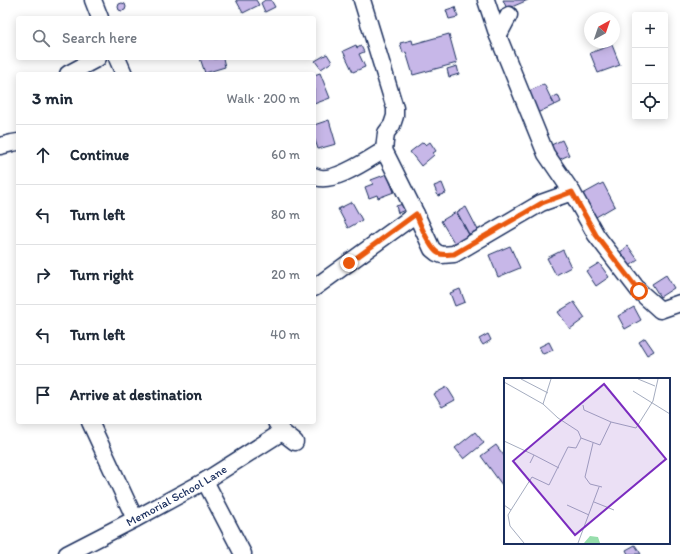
<!DOCTYPE html>
<html lang="en">
<head>
<meta charset="utf-8">
<style>
  body { margin:0; font-family:Itim,sans-serif; background:#f6f6f7; color:#1f2937 }
  .controls { position:absolute; right:12px; top:12px; display:grid; overflow:hidden; border-radius:4px; box-shadow:0 2px 10px #0003 }
  .controls button { width:36px; height:36px; display:grid; place-items:center; padding:0; border:0; border-bottom:1px solid #e0e1e3; background:#fff; color:#1f2937; font:20px sans-serif }
  .compass { position:absolute; left:584px; top:12px; width:36px; height:36px; border-radius:50%; background:#fff; box-shadow:0 2px 10px #0003; rotate:40deg }
  .stop { position:absolute; width:12px; height:12px; margin:-9px; border:3px solid #ea580c; border-radius:50%; background:#fff }
  .stop.end { background:#ea580c; border-color:#fff; box-shadow:0 1px 4px #0008 }
  .list { margin:0; padding:0; list-style:none }
  h2 { display:flex; justify-content:space-between; align-items:center; height:52px; margin:0; padding:0 16px; font-size:17px }
  h2 small { font-size:13px; font-weight:400; color:#747a83 }
  .list li { display:grid; grid-template-columns:26px 1fr auto; gap:12px; align-items:center; box-sizing:border-box; height:60px; padding:0 16px; border-top:1px solid #e0e1e3 }
  .list b { display:block; font-size:15px; white-space:nowrap }
  .list em { font-size:13px; font-style:normal; color:#747a83 }
  .icon { flex:none; width:22px; height:22px; fill:none; stroke:currentColor; stroke-width:2; stroke-linecap:round; stroke-linejoin:round }
  .map { position:relative; flex:none; width:680px; height:554px; overflow:hidden }
  .search { position:absolute; background:#fff; box-shadow:0 2px 10px #0003; left:16px; top:16px; width:300px; height:44px; display:flex; align-items:center; gap:10px; box-sizing:border-box; padding:0 14px; border-radius:4px; color:#747a83; font-size:15px }
  .panel { position:absolute; background:#fff; box-shadow:0 2px 10px #0003; left:16px; top:72px; width:300px; height:352px; border-radius:4px }
  .map>svg:first-child { display:block }
  .building { fill:#c7b7e8; stroke:#1b2f5e }
  .lines { fill:none; stroke-linecap:round; stroke-linejoin:round }
  .minor-casing { stroke:#1b2f5e; stroke-width:19 }
  .minor { stroke:#fff; stroke-width:16 }
  .route { stroke:#ea580c; stroke-width:5 }
  .labels { text-anchor:middle; stroke-width:3; stroke-linejoin:round; paint-order:stroke }
  .street-label { font-size:12px; fill:#1b2f5e; stroke:#fff }
  .inset-road { fill:none; stroke:#a4acbf; stroke-width:1 }
  .view { fill:#7b2cbf; fill-opacity:0.15; stroke:#7b2cbf; stroke-width:2 }
  .inset-edge { fill:none; stroke:#1b2f5e; stroke-width:2 }
</style>
</head>
<body>
<div class="map">
<svg width="680" height="554" viewBox="0 0 680 554">
  <rect width="100%" height="100%" fill="#fff"/>
  <filter id="ink" filterUnits="userSpaceOnUse"><feTurbulence type="fractalNoise" baseFrequency=".025" numOctaves="2"/><feDisplacementMap in="SourceGraphic" scale="8" xChannelSelector="R" yChannelSelector="G"/><feConvolveMatrix kernelMatrix="1 2 1 2 8 2 1 2 1" color-interpolation-filters="sRGB"/></filter>
  <g filter="url(#ink)">
    <!-- building -->
    <path class="building" d="M236 0H256L259 5 243 13Z
      M265 0H271L275 7 265 12 261 3Z
      M503 0H528L507 9Z
      M118 7a4 4 0 1 1 8 0a4 4 0 1 1-8 0Z
      M455 7 458 17 449 19 446 10Z
      M449 34 457 63 413 75 406 52 403 53 400 43 412 40 413 44Z
      M356 45 357 48 361 46 364 52 359 54 365 67 353 72 343 51Z
      M612 45 620 65 598 73 590 53Z
      M327 54 332 62 321 69 315 61Z
      M200 58H214V59L223 58 225 67 205 73Z
      M457 66 459 74 449 77 447 69Z
      M320 73 330 98 314 104V75Z
      M544 84 554 105 535 114 525 93Z
      M558 95 561 102 555 105 551 98Z
      M329 120 336 144 318 149 314 137V125Z
      M562 140 569 155 556 161 549 146Z
      M423 142 426 145 430 142 436 151 433 153 434 155 421 166 410 152Z
      M387 174 394 192 378 198 377 195 369 198 365 187 373 184 371 180Z
      M442 183 446 193 438 196 434 186Z
      M603 183 615 206 596 217 583 194Z
      M352 202 362 220 348 228 338 209Z
      M403 204 405 210 398 213 396 206Z
      M466 207 478 230 469 234 457 212Z
      M456 212 469 235 455 244 441 221Z
      M510 246 520 268 498 277 489 255Z
      M628 246 638 260 627 268 618 254Z
      M563 250 571 267 556 275 547 258Z
      M599 263 609 277 596 286 586 271Z
      M666 275 674 288 660 297 652 284Z
      M460 289 465 302 455 306 450 293Z
      M574 302 585 318 570 329 558 312Z
      M634 307 641 320 625 329 618 316Z
      M488 334 491 340 483 345 479 339Z
      M645 338 654 351 647 355 639 342Z
      M549 342 553 350 543 354 539 347Z
      M447 387 455 400 442 407 434 394Z
      M475 432 484 443 464 459 455 448Z
      M496 445 505 457V489L481 456Z
      M635 545 641 554H628L626 550Z"/>
    <g class="lines">
      <!-- minor casing -->
      <g class="minor-casing">
        <g id="minor">
          <path d="M93 0 100 18"/>
          <path d="M362 0 395 108V116L392 125 386 133 384 150 416 214 432 249 437 253 442 255 454 254 541 203 572 192 596 235 639 291 660 310 680 303"/>
          <path d="M486 0 498 36"/>
          <path d="M509 15 498 36 546 154 572 192"/>
          <path d="M117 58 124 74"/>
          <path d="M68 74 98 58"/>
          <path d="M0 146 12 143 18 142"/>
          <path d="M314 176C331 186 369 159 384 150"/>
          <path d="M314 288 416 214"/>
          <path d="M90 422 135 519"/>
          <path d="M276 422 282 432 295 442"/>
          <path d="M205 481 243 554"/>
          <path id="s1" d="M67 554 135 519 205 481 282 432"/>
        </g>
      </g>
      <!-- minor -->
      <use href="#minor" class="minor"/>
    </g>
  </g>
  <g class="lines" filter="url(#ink)">
    <!-- route -->
    <path class="route" d="M349 263 416 214C420 224 430 249 438 253 443 256 449 254 454 254L542 203 572 192 596 235 639 291"/>
  </g>
  <g class="labels">
    <!-- street labels -->
    <g class="street-label">
      <text dy="4" stroke="none"><textPath href="#s1" startOffset="124">Memorial School Lane</textPath></text>
    </g>
  </g>
  <!-- overview -->
  <g transform="translate(504 378)">
    <rect width="166" height="166" fill="#fff"/>
    <path d="M86 158 94 159 96 165H80Z" fill="#97deac"/>
    <path class="inset-road" d="M17 1 44 15M134 1 151 8M0 4 39 26 54 40 74 53 77 60 96 67 107 44 132 50 149 23 154 1M129 13 166 36M39 26 47 1M79 27 80 32 107 44M0 63 30 77 26 85M89 65 81 99 86 106 98 109M30 77 55 90M90 124 110 132M0 127 7 132 4 137 6 148 20 165M63 127 85 137M7 132 28 99 45 107 64 69 72 70 77 60M74 165 95 109"/>
    <path class="view" d="M100 6 162 81 71 157 9 83Z"/>
    <rect width="166" height="166" class="inset-edge"/>
  </g>
</svg>
<div class="controls">
<button>+</button>
<button>−</button>
<button><svg class="icon" aria-label="locate" viewBox="0 0 24 24"><circle cx="12" cy="12" r="6"/><path d="M12 2v4M12 18v4M2 12h4M18 12h4"/></svg></button>
</div>
<svg class="compass" viewBox="-18 -18 36 36"><path d="M0-13l5 13h-10z" fill="#e53935"/><path d="M0 13l5-13h-10z" fill="#747a83"/></svg>
<div class="stop" style="left:639px;top:291px"></div>
<div class="stop end" style="left:349px;top:263px"></div>
<div class="search"><svg class="icon" aria-label="search" viewBox="0 0 24 24"><circle cx="10" cy="10" r="6"/><path d="M15 15l6 6"/></svg>Search here</div>
<section class="panel">
<h2>3 min<small>Walk · 200 m</small></h2>
<ul class="list">
<li><svg class="icon" aria-label="ahead" viewBox="0 0 24 24"><path d="M12 20V5M6 11l6-6 6 6"/></svg><div><b>Continue</b></div><em>60 m</em></li>
<li><svg class="icon" aria-label="left" viewBox="0 0 24 24"><path d="M17 20v-9H6M10 6l-5 5 5 5"/></svg><div><b>Turn left</b></div><em>80 m</em></li>
<li><svg class="icon" aria-label="right" viewBox="0 0 24 24"><path d="M7 20v-9h11M14 6l5 5-5 5"/></svg><div><b>Turn right</b></div><em>20 m</em></li>
<li><svg class="icon" aria-label="left" viewBox="0 0 24 24"><path d="M17 20v-9H6M10 6l-5 5 5 5"/></svg><div><b>Turn left</b></div><em>40 m</em></li>
<li><svg class="icon" aria-label="arrive" viewBox="0 0 24 24"><path d="M6 21V4h12l-3 4 3 4H6"/></svg><div><b>Arrive at destination</b></div></li>
</ul>
</section>
</div>
</body>
</html>
